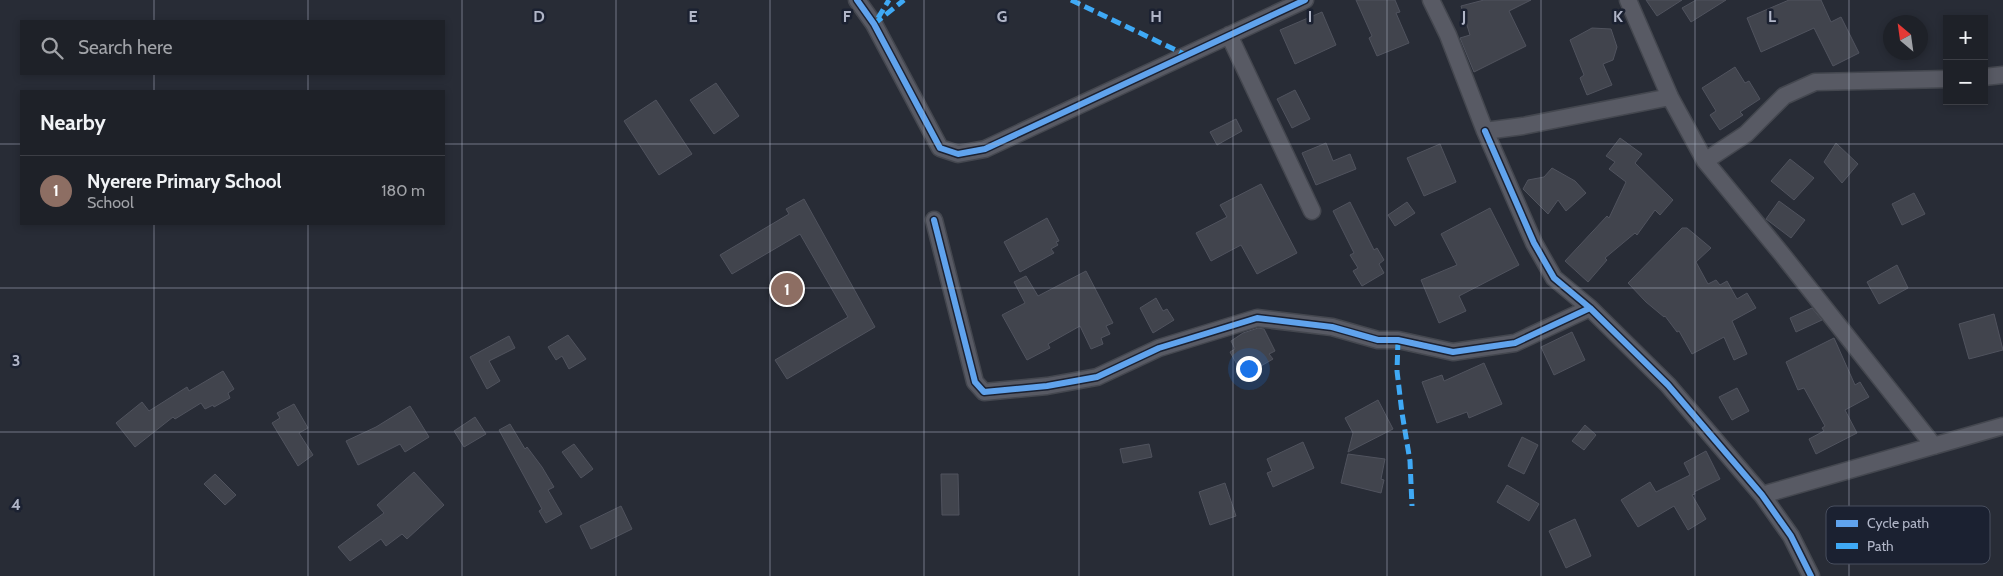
<!DOCTYPE html>
<html lang="en">
<head>
<meta charset="utf-8">
<style>
  body { margin:0; font-family:Cabin,sans-serif; background:#262930; color:#f1f3f6 }
  .controls { position:absolute; right:15px; top:15px; display:grid; overflow:hidden; border-radius:0px; box-shadow:0 2px 8px #0003 }
  .controls button { width:45px; height:45px; display:grid; place-items:center; padding:0; border:0; border-bottom:1px solid #3c3e45; background:#1e2128; color:#f1f3f6; font:25px sans-serif }
  .compass { position:absolute; left:1883px; top:15px; width:45px; height:45px; border-radius:50%; background:#1e2128; box-shadow:0 2px 8px #0003; rotate:331deg }
  .you { position:absolute; left:1248px; top:368px; width:18px; height:18px; margin:-12px; border:4px solid #fff; border-radius:50%; background:#1a73e8; box-shadow:0 0 0 8px #1a73e833 }
  .badge { display:grid; place-items:center; width:32px; height:32px; border-radius:50%; background:#ea580c; color:#fff; font-size:16px; font-weight:700 }
  .pin { position:absolute; translate:-50% -50%; border:2px solid #fff; box-shadow:0 1px 5px #0006 }
  .list { margin:0; padding:0; list-style:none }
  h2 { display:flex; justify-content:space-between; align-items:center; height:65px; margin:0; padding:0 20px; font-size:21px }
  h2 small { font-size:16px; font-weight:400; color:#a1a3a8 }
  .list li { display:grid; grid-template-columns:32px 1fr auto; gap:15px; align-items:center; box-sizing:border-box; height:70px; padding:0 20px; border-top:1px solid #3c3e45 }
  .list b { display:block; font-size:19px; white-space:nowrap }
  .list p { margin:0; font-size:16px; white-space:nowrap; color:#a1a3a8 }
  .list em { font-size:16px; font-style:normal; color:#a1a3a8 }
  .icon { flex:none; width:28px; height:28px; fill:none; stroke:currentColor; stroke-width:2; stroke-linecap:round; stroke-linejoin:round }
  .map { position:relative; flex:none; width:2003px; height:576px; overflow:hidden }
  .search { position:absolute; background:#1e2128; box-shadow:0 2px 8px #0003; left:20px; top:20px; width:425px; height:55px; display:flex; align-items:center; gap:12px; box-sizing:border-box; padding:0 18px; border-radius:0px; color:#a1a3a8; font-size:19px }
  .panel { position:absolute; background:#1e2128; box-shadow:0 2px 8px #0003; left:20px; top:90px; width:425px; height:135px; border-radius:0px }
  .map>svg:first-child { display:block }
  .building { fill:#41444d; stroke:#50535e }
  .lines { fill:none; stroke-linecap:round; stroke-linejoin:round }
  .minor-casing { stroke:#44474f; stroke-width:19 }
  .minor { stroke:#585a64; stroke-width:16 }
  .quiet { stroke:#3fa9f5; stroke-width:5; stroke-dasharray:10 5; stroke-linecap:butt }
  .cycleway-casing { stroke:#1b2131; stroke-width:9 }
  .cycleway { stroke:#60a3ed; stroke-width:6 }
  .grid { fill:none; stroke:#b1b6c8; stroke-width:1; stroke-opacity:0.55 }
  .key { fill:#1b2131; stroke:#484e5e; stroke-width:1 }
  .key-label { font-size:14px; fill:#b1b6c8 }
  .grid-label { font-size:16px; text-anchor:middle; font-weight:bold; fill:#b1b6c8; stroke:#1b2131; stroke-width:5; stroke-linejoin:round; paint-order:stroke }
</style>
</head>
<body>
<div class="map">
<svg width="2003" height="576" viewBox="0 0 2003 576">
  <rect width="100%" height="100%" fill="#282c36"/>
  <!-- building -->
  <path class="building" d="M1356 0H1395L1400 12 1396 13 1409 43 1377 56 1369 38 1372 36Z
    M1484 0H1531L1509 11 1526 46 1474 72 1460 38 1470 35 1461 6Z
    M1646 0H1682L1657 16Z
    M1696 0H1726L1691 22 1682 8Z
    M1789 0H1821L1831 22 1841 17 1859 53 1833 66 1814 28 1761 52 1747 18Z
    M1322 12 1336 45 1295 64 1280 30Z
    M1592 28 1611 29 1617 47 1613 60 1603 64 1612 85 1587 95 1580 78 1584 75 1570 40Z
    M1735 67 1745 83 1749 81 1760 99 1740 112 1743 115 1720 130 1710 115 1716 111 1702 88Z
    M716 83 739 116 714 134 690 100Z
    M1295 90 1310 119 1292 128 1277 99Z
    M656 100 692 154 659 175 624 121Z
    M1236 119 1242 131 1217 145 1210 132Z
    M1620 138 1642 154 1635 163 1673 200 1660 215 1655 210 1637 235 1635 233 1605 258 1607 260 1588 282 1565 261 1607 216 1609 218 1626 182 1609 169 1615 162 1606 156Z
    M1326 143 1333 161 1350 154 1356 169 1316 185 1302 153Z
    M1836 143 1858 164 1842 183 1824 162Z
    M1440 144 1456 182 1424 196 1407 158Z
    M1790 159 1814 178 1794 200 1771 181Z
    M1552 168 1575 181 1586 193 1566 211 1558 200 1548 214 1523 189 1528 180 1544 177Z
    M1261 184 1297 253 1257 274 1241 245 1211 261 1196 233 1227 217 1220 205Z
    M1914 193 1925 214 1902 225 1892 204Z
    M804 199 875 327 787 379 775 360 848 317 800 234 732 274 720 255 789 214 786 209Z
    M1779 201 1805 220 1791 238 1766 219Z
    M1350 202 1374 250 1377 248 1384 260 1379 264 1384 273 1362 286 1353 271 1358 268 1350 255 1354 253 1333 211Z
    M1407 202 1415 213 1395 226 1388 215Z
    M1490 208 1519 265 1459 296 1466 311 1439 323 1421 280 1457 265 1441 234Z
    M1047 218 1059 241 1056 242 1058 245 1051 249 1054 253 1020 272 1004 242Z
    M1682 228H1687L1711 248 1696 262 1708 284 1716 280 1720 285 1727 281 1737 299 1747 293 1756 308 1732 321 1747 354 1734 360 1724 337 1692 354 1679 331 1677 332 1665 316 1664 317 1646 302 1628 283Z
    M1897 265 1908 288 1879 304 1867 282Z
    M1086 271 1113 323 1106 326 1110 334 1101 338 1103 344 1091 349 1080 326 1048 344 1050 348 1027 360 1002 315 1025 303 1014 282 1026 276 1038 296Z
    M1156 298 1163 311 1167 309 1174 320 1153 333 1140 308Z
    M1812 308 1822 320 1796 332 1790 318Z
    M1994 314 2003 350 1969 359 1959 324Z
    M1258 328 1264 329 1275 351 1269 354 1273 359 1261 366 1258 361 1240 370 1230 352 1235 349 1231 341 1243 333Z
    M1572 332 1585 360 1554 375 1541 347Z
    M568 335 586 359 569 369 562 356 556 360 548 347Z
    M509 336 515 348 489 361 500 381 487 389 470 357Z
    M1834 338 1855 385 1860 382 1869 397 1845 410 1857 433 1816 454 1809 439 1824 431 1822 428 1825 426 1804 388 1798 390 1786 362Z
    M1484 363 1502 404 1469 418 1467 412 1437 423 1422 382 1442 375 1444 381Z
    M223 371 234 389 228 393 230 398 214 407 213 405 205 409 201 403 175 419 173 417 135 447 116 423 142 402 149 411 187 387 189 391Z
    M1737 388 1749 411 1732 420 1719 397Z
    M1378 400 1393 429 1348 452 1353 433 1345 418Z
    M294 404 308 428 299 433 313 455 298 466 272 423 280 418 277 413Z
    M410 406 429 437 405 452 400 444 358 465 346 441 376 427Z
    M475 417 486 434 464 447 454 431Z
    M510 424 525 449 527 447 542 467 554 487 548 490 562 514 546 523 539 511 542 509 499 430Z
    M1585 425 1596 435 1584 450 1572 441Z
    M1522 437 1538 445 1524 474 1508 466Z
    M1303 442 1314 468 1273 487 1267 473 1272 471 1267 459Z
    M574 444 593 469 581 478 562 452Z
    M1149 444 1152 457 1123 463 1120 449Z
    M1706 451 1720 479 1694 492 1695 494 1692 495 1706 519 1688 530 1674 506 1638 527 1621 500 1650 482 1656 492 1690 475 1684 463Z
    M1348 454 1385 459 1381 479 1384 480 1381 493 1341 483Z
    M414 472 444 505 407 539 402 534 386 546 381 539 350 561 338 547 384 513 377 505Z
    M215 474 236 495 225 505 204 484Z
    M941 474H958L959 515H942Z
    M1225 483 1236 516 1210 525 1199 492Z
    M1507 485 1539 504 1529 521 1497 502Z
    M621 506 632 529 591 549 580 526Z
    M1575 519 1591 556 1566 568 1549 531Z"/>
  <g class="lines">
    <!-- minor casing -->
    <g class="minor-casing">
      <path id="minor" d="M857 0 874 24 940 148 958 154 985 149 1305 0
        M1431 0 1448 35 1485 131 1523 126 1670 97
        M1628 0 1670 97 1705 161 1781 253 1934 446
        M1229 35 1312 211
        M1984 77 2003 75
        M1485 131 1534 243 1554 278 1590 308 1668 385 1762 495 1791 536 1811 576
        M1705 161 1746 134 1784 96 1815 82 1947 79
        M934 220 972 370 975 382 984 392 1047 386 1097 377 1159 348 1257 318 1332 327 1378 340H1398L1453 352 1515 343 1590 308
        M1762 495 2003 426"/>
    </g>
    <!-- minor -->
    <use href="#minor" class="minor"/>
    <!-- quiet -->
    <path class="quiet" d="M1071 0 1186 55
      M878 18 889 0
      M874 24 904 0
      M1398 340 1397 371 1402 413 1410 461 1412 506"/>
    <!-- cycleway casing -->
    <g class="cycleway-casing">
      <path id="cycleway" d="M857 0 874 24 940 148 958 154 985 149 1305 0
        M1485 131 1534 243 1554 278 1590 308 1668 385 1762 495 1791 536 1811 576
        M934 220 972 370 975 382 984 392 1047 386 1097 377 1159 348 1257 318 1332 327 1378 340H1398L1453 352 1515 343 1590 308"/>
    </g>
    <!-- cycleway -->
    <use href="#cycleway" class="cycleway"/>
  </g>
  <!-- grid -->
  <path class="grid" d="M154 0V21M308 0V21M462 0V576M616 0V576M770 0V576M924 0V576M1079 0V576M1233 0V576M1387 0V576M1541 0V576M1695 0V576M1849 0V576M154 74V91M308 74V91M0 144H21M444 144H2003M154 224V576M308 224V576M0 288H2003M0 432H2003"/>
  <!-- legend -->
  <rect x="1826" y="506" width="164" height="58" rx="8" class="key"/>
  <rect x="1836" y="520" width="22" height="7" fill="#60a3ed"/>
  <rect x="1836" y="543" width="22" height="6" fill="#3fa9f5"/>
  <g class="key-label">
    <text x="1867" y="528">Cycle path</text>
    <text x="1867" y="551">Path</text>
  </g>
  <g class="grid-label">
    <text x="539" y="22">D</text>
    <text x="693" y="22">E</text>
    <text x="847" y="22">F</text>
    <text x="1002" y="22">G</text>
    <text x="1156" y="22">H</text>
    <text x="1310" y="22">I</text>
    <text x="1464" y="22">J</text>
    <text x="1618" y="22">K</text>
    <text x="1772" y="22">L</text>
    <text x="16" y="366">3</text>
    <text x="16" y="510">4</text>
  </g>
</svg>
<div class="controls">
<button>+</button>
<button>−</button>
</div>
<svg class="compass" viewBox="-18 -18 36 36"><path d="M0-13l5 13h-10z" fill="#e53935"/><path d="M0 13l5-13h-10z" fill="#a1a3a8"/></svg>
<div class="you"></div>
<div class="pin badge" style="left:787px;top:289px;background:#8d6e63">1</div>
<div class="search"><svg class="icon" aria-label="search" viewBox="0 0 24 24"><circle cx="10" cy="10" r="6"/><path d="M15 15l6 6"/></svg>Search here</div>
<section class="panel">
<h2>Nearby<small></small></h2>
<ul class="list">
<li><span class="badge" style="background:#8d6e63">1</span><div><b>Nyerere Primary School</b><p>School</p></div><em>180 m</em></li>
</ul>
</section>
</div>
</body>
</html>
